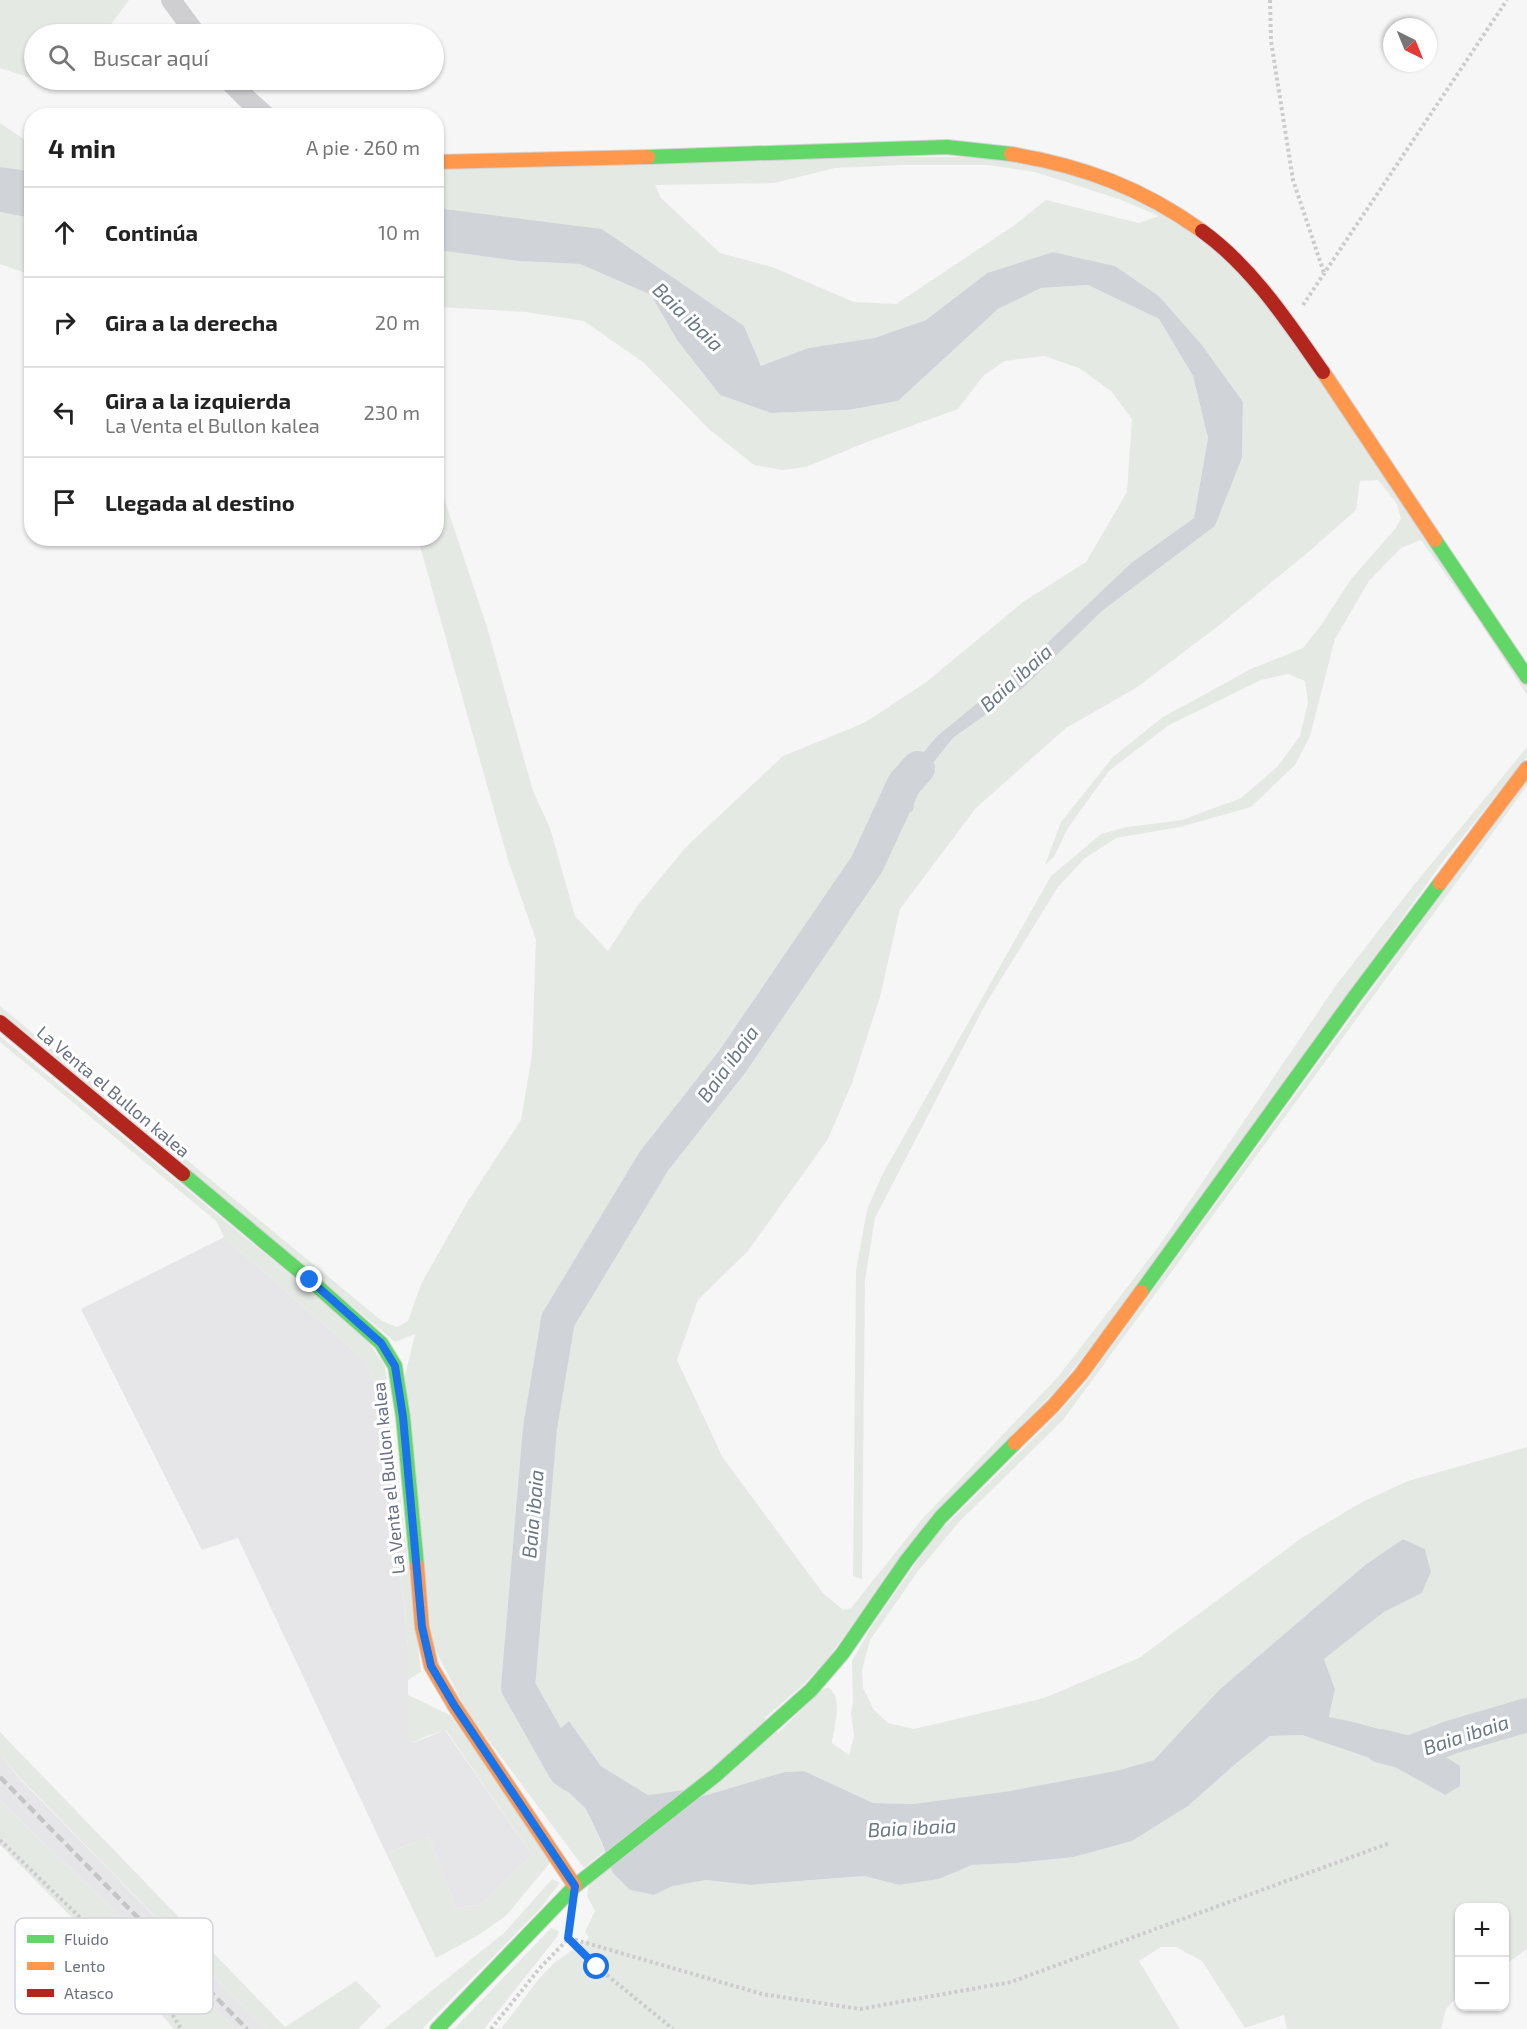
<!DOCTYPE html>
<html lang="es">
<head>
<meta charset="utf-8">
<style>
  body { margin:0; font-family:"Exo 2",sans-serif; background:#f2f2f2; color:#222 }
  .controls { position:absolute; right:18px; bottom:18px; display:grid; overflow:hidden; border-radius:12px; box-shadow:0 2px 4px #0004 }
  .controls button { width:54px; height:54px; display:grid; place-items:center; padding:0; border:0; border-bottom:2px solid #e0e0e0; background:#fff; color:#222; font:30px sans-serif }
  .compass { position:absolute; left:1383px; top:18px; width:54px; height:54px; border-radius:50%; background:#fff; box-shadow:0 2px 4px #0004; rotate:137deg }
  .stop { position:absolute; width:18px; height:18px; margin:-14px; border:4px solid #1a73e8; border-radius:50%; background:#fff }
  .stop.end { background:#1a73e8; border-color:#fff; box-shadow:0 2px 6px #0008 }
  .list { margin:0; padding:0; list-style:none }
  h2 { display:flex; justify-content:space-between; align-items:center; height:78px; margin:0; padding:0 24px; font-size:26px }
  h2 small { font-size:20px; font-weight:400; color:#767676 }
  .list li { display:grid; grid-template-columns:39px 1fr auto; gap:18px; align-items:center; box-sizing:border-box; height:90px; padding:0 24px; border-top:2px solid #e0e0e0 }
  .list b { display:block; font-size:22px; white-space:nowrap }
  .list p { margin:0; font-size:20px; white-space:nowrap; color:#767676 }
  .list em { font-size:20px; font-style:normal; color:#767676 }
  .icon { flex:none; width:33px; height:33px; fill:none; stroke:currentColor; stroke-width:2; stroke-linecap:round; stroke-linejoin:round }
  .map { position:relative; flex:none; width:1527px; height:2029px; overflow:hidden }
  .search { position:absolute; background:#fff; box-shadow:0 2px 4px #0004; left:24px; top:24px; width:420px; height:66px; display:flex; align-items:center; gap:15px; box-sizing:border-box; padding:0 21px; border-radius:33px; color:#767676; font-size:22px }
  .panel { position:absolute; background:#fff; box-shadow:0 2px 4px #0004; left:24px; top:108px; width:420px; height:438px; border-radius:24px }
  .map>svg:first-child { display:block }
  .built { fill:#e6e6e8 }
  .green { fill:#e5e9e4; fill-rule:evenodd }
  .water { fill:#d0d4d8 }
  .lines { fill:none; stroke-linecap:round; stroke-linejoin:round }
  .river { stroke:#d0d4d8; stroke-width:34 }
  .fast-casing { stroke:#d2d2d4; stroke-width:16 }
  .slow-casing { stroke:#d2d2d4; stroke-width:16 }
  .jam-casing { stroke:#d2d2d4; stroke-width:16 }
  .path { stroke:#cccccd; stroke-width:4; stroke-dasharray:3 3; stroke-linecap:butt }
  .street { stroke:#cfcfd1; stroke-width:20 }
  .fast { stroke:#63d668; stroke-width:14 }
  .slow { stroke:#ff974d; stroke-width:14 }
  .jam { stroke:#b3261e; stroke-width:14 }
  .rail { stroke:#c5c5c6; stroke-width:4.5; stroke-dasharray:9 4.5; stroke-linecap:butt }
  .route { stroke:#1a73e8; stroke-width:8 }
  .labels { text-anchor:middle; stroke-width:6; stroke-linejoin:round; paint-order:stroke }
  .street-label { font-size:18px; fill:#697083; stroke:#fff }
  .water-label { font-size:20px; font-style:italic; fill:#6a7785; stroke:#fff }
  .key { fill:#fff; stroke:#d2d4da; stroke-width:1.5 }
  .key-label { font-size:16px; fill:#697083 }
</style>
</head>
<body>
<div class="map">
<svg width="1527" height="2029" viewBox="0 0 1527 2029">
  <rect width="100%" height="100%" fill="#f6f6f6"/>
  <!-- built -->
  <path class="built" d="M224 1237 366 1361 381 1401 408 1646V1732L413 1743 445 1730 532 1855 480 1905 456 1908 429 1837 386 1853 238 1538 202 1550 81 1309Z
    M0 1754 19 1778 265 2029H236L0 1800Z"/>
  <!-- green -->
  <path class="green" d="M0 0H129L104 34H34V79L0 68Z
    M0 123 28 142 31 141V171L0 167Z
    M835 157H967L1022 161 1083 176 1168 213 1208 241 1256 288 1527 683V695L1477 618 1421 540 1401 548 1369 581 1335 639 1310 736 1295 765 1251 807 1180 827 1116 838 1084 859 1058 887 985 1005 875 1218 865 1280 862 1579 853 1576 856 1270 867 1210 881 1177 1051 876 1101 834 1127 827 1182 820 1241 798 1277 767 1300 736 1308 702 1305 681 1288 674 1261 680 1169 725 1109 771 1068 828 1054 857 1045 865 1061 822 1113 757 1163 717 1251 669 1303 648 1321 625 1352 578 1395 529 1401 519 1397 504 1378 480 1360 481 1356 510 1312 549 1222 623 1136 688 1066 728 976 808 900 909 880 997 852 1083 828 1139 748 1251 698 1300 677 1360 723 1458 823 1593 843 1610 851 1608 923 1518 1057 1378 1159 1246 1337 984 1413 886 1527 747V757L1444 860 1131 1297 1058 1388 919 1533 829 1657 803 1685 765 1718 778 1733 820 1691 828 1687C844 1698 834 1726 832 1743L849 1755 854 1736 851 1713 853 1703 852 1661 872 1626 934 1537 1048 1424 1083 1386 1461 867 1527 780V786L1063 1420 959 1522 918 1571 870 1640 862 1670 863 1688 874 1710 888 1723 914 1729 1044 1698 1139 1658 1303 1537 1362 1502 1408 1481 1527 1447V1949L1505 1965 1504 1908H1460L1459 1995 1446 2009 1441 2029H1287L1284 2015 1245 2028 1202 1961 1176 1947H1161L1139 1961 1180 2029H501L537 1981 554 1963 589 1938 585 1932 595 1911 587 1896 589 1884 611 1867 614 1873 630 1890 654 1895 673 1886 706 1880 750 1885 864 1876 899 1885 939 1879 972 1865 1016 1863 1074 1857 1132 1841 1188 1806 1232 1767 1270 1736 1302 1735 1393 1766 1445 1795 1460 1785V1766C1421 1739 1376 1725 1329 1718L1335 1689 1324 1659 1384 1612 1422 1593 1431 1572 1425 1549 1403 1539 1365 1565 1219 1690 1154 1760 1120 1770 1010 1791 913 1804 873 1803 804 1771 784 1772 700 1797 683 1790 648 1795 601 1766 569 1721 536 1749 552 1776 586 1809 605 1851 584 1868 466 1710 432 1643 405 1376 415 1334 395 1342 0 1013V1006L382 1321 397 1327 408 1321 421 1284 468 1201 521 1120 532 1055 536 940 508 860 418 539 436 538 437 469 443 495 487 627 533 791 550 828 575 916 608 951 638 905 686 847 783 756 864 723 925 683 1023 602 1086 562 1127 492 1132 419 1111 391 1079 368 1044 356 1005 361 984 375 958 409 867 442 806 467 783 470 754 465 710 430 644 363 584 321 526 312 437 307V250L518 261 580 264 651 295 677 340 720 395 771 413 848 410 898 401 998 309 1041 288 1088 285 1159 319 1193 376 1208 438 1194 518 1131 563 1024 665 937 736 890 791 897 817 913 811 917 783 953 738 1023 688 1102 611 1215 526 1242 458 1243 402 1202 345 1159 296 1115 266 1053 252 987 273 926 320 874 338 808 348 761 366 744 326 602 229 437 208V169ZM903 165H988L1035 172 1119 199 1159 216 1139 223 1046 200 1016 224 896 304 854 302 772 267 720 253 661 198 655 185 774 183 835 168Z
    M0 212 31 218V275L0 264Z
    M0 1036 363 1334 385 1366 421 1672 408 1680V1646L381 1401 366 1361 224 1237 216 1221 0 1042Z
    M408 1695 450 1715 554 1858 506 1916 477 1936 436 1958 386 1853 429 1837 456 1908 480 1905 532 1855 446 1730 427 1736 412 1743 408 1732Z
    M0 1732 285 2027 356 1981 381 2006 358 2029H265L19 1777 0 1754Z
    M0 1800 236 2029H174L109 1955 0 1845Z
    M552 1879 560 1883 540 1909 422 2029H384L504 1933Z
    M551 1928 559 1931 557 1937 484 2029H454Z"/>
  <!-- water -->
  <path class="water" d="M0 167 31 171V218L0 212Z
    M437 208 602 229 744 326 761 366 808 348 874 338 926 320 987 273 1053 252 1115 266 1159 296 1202 345 1243 402 1242 458 1215 526 1102 611 1023 688 953 738 917 783 913 811 897 817 890 792 937 736 1024 665 1131 563 1194 518 1208 438 1193 376 1159 319 1088 285 1041 288 998 309 898 401 848 410 771 413 720 395 677 340 651 295 580 264 518 261 437 250Z
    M1403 1539 1425 1549 1431 1572 1422 1593 1384 1612 1324 1659 1335 1689 1329 1717C1376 1726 1421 1739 1460 1766V1786L1445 1795 1393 1766 1302 1735 1270 1736 1232 1767 1188 1806 1132 1841 1074 1857 1016 1863 972 1865 939 1879 899 1885 864 1876 750 1885 706 1880 673 1886 654 1895 630 1890 613 1873 602 1843 586 1809 552 1776 536 1749 569 1721 601 1766 648 1795 683 1790 700 1797 784 1772 804 1771 873 1803 913 1804 1010 1791 1120 1770 1154 1760 1219 1690 1365 1565Z"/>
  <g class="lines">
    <!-- river -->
    <path class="river" d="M1381 1746 1409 1753 1452 1737 1527 1715
      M574 1776 565 1770 518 1687 540 1428 558 1320 654 1161 732 1062 867 864 904 784 918 768"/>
    <!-- fast casing -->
    <g class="fast-casing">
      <path id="fast" d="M648 157 947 147 1011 154
        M1435 540 1527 677
        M183 1174 310 1280 381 1343 395 1366 403 1417 417 1566
        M1141 1292 1353 999 1440 883
        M437 2029 575 1886 716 1775 811 1690 842 1654 907 1560 941 1517 1015 1443"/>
    </g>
    <!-- slow casing -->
    <g class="slow-casing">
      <path id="slow" d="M1011 154C1083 166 1142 188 1202 231
        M436 162 648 157
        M1323 372 1435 540
        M1440 883 1527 768
        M1015 1443 1053 1406 1081 1374 1141 1292
        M417 1566 422 1627 431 1666 454 1705 575 1886"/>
    </g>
    <!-- jam casing -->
    <g class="jam-casing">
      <path id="jam" d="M1202 231C1252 267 1288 322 1323 372
        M0 1022 183 1174"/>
    </g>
    <!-- path -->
    <path class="path" d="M1270 0 1271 41 1293 180 1324 273
      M1303 305 1507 0
      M0 1840 124 1960 168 2007 181 2029
      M570 1925 569 1938 597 1967 673 2029
      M491 2029 539 1969 569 1938 762 1994 860 2009 1011 1982 1390 1843"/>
    <!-- street -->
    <path class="street" d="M171 0 196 34
      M228 80 245 97 266 116"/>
    <!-- fast -->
    <use href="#fast" class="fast"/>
    <!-- slow -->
    <use href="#slow" class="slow"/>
    <!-- jam -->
    <use href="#jam" class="jam"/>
    <!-- rail -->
    <path class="rail" d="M0 1777 247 2029"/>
  </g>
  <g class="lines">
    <!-- route -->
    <path class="route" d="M310 1280 381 1343 395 1366 403 1417 422 1627 431 1666 454 1705 575 1886 568 1938 597 1967"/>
  </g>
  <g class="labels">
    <!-- street labels -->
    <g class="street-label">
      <text transform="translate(113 1092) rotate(40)" y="6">La Venta el Bullon kalea</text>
      <text transform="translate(389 1478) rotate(-96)" y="6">La Venta el Bullon kalea</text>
    </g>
    <!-- water labels -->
    <g class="water-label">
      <text transform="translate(688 317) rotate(44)" y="7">Baia ibaia</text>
      <text transform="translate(1016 678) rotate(-42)" y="7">Baia ibaia</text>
      <text transform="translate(728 1064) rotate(-54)" y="7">Baia ibaia</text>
      <text transform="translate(533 1514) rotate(-85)" y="7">Baia ibaia</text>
      <text transform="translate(1466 1735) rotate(-18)" y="7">Baia ibaia</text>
      <text transform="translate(912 1828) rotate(-3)" y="7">Baia ibaia</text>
    </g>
  </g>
  <!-- legend -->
  <rect x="15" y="1918" width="198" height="96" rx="9" class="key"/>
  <rect x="27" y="1935" width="27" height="8" fill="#63d668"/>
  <rect x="27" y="1962" width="27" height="8" fill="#ff974d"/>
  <rect x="27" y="1989" width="27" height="8" fill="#b3261e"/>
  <g class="key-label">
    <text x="64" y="1945">Fluido</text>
    <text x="64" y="1972">Lento</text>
    <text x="64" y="1999">Atasco</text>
  </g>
</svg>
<div class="controls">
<button>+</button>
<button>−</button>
</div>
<svg class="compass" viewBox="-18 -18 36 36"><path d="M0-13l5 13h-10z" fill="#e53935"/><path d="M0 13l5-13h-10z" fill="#767676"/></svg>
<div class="stop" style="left:597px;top:1967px"></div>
<div class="stop end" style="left:310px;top:1280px"></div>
<div class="search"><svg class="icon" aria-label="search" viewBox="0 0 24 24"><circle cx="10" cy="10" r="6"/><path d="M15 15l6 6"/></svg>Buscar aquí</div>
<section class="panel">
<h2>4 min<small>A pie · 260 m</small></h2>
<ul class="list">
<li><svg class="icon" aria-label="ahead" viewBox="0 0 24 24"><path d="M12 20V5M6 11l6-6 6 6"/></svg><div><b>Continúa</b></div><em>10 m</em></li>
<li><svg class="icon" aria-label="right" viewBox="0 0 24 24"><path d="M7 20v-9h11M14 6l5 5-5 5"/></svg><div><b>Gira a la derecha</b></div><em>20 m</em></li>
<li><svg class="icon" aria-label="left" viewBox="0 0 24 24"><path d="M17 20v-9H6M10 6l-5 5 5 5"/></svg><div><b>Gira a la izquierda</b><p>La Venta el Bullon kalea</p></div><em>230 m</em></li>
<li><svg class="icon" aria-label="arrive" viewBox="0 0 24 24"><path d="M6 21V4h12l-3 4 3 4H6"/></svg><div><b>Llegada al destino</b></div></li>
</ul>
</section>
</div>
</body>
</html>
